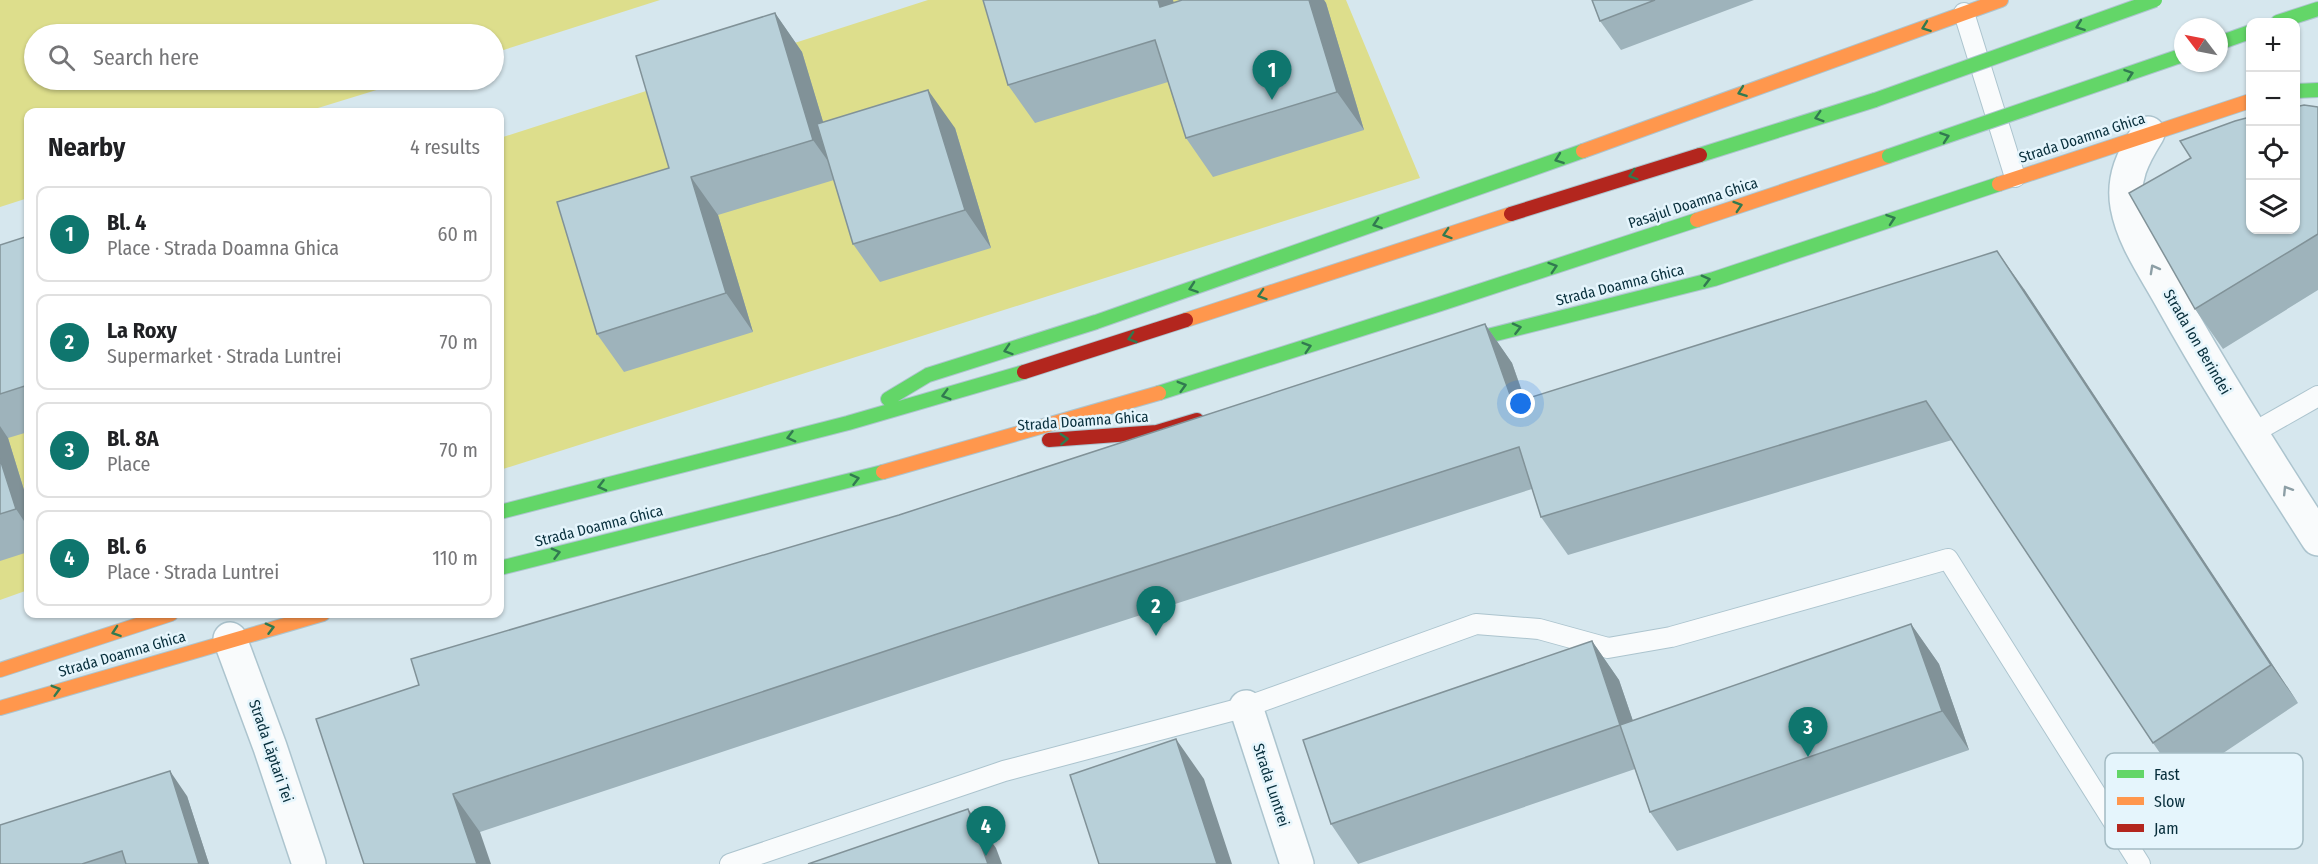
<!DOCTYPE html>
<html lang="en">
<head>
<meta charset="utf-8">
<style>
  body { margin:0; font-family:"Fira Sans Condensed",sans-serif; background:#f2f2f2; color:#202124 }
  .controls { position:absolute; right:18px; top:18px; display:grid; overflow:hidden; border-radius:12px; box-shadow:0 2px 4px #0004 }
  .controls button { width:54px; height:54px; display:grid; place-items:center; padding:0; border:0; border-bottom:2px solid #e0e0e0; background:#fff; color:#202124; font:30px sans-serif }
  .compass { position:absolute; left:2174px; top:18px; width:54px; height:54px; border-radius:50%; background:#fff; box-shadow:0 2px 4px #0004; rotate:302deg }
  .you { position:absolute; left:1521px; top:404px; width:21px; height:21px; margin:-15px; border:4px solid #fff; border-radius:50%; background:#1a73e8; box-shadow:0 0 0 9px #1a73e833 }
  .badge { display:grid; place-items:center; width:39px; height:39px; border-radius:50%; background:#0f766e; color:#fff; font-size:20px; font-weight:700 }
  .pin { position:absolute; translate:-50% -50px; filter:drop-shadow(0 2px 3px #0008) }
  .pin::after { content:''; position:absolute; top:32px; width:21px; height:18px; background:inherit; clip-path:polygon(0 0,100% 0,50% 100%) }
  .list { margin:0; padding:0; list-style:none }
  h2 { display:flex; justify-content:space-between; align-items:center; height:78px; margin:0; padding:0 24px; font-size:26px }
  h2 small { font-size:20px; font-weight:400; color:#757577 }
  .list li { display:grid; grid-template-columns:39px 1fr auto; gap:18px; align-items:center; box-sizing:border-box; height:96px; margin:0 12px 12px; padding:0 12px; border:2px solid #e0e0e0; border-radius:12px }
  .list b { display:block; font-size:22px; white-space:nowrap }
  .list p { margin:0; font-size:20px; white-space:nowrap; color:#757577 }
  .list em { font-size:20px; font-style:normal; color:#757577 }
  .icon { flex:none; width:33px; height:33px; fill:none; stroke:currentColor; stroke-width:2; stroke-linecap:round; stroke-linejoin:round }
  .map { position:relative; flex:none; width:2318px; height:864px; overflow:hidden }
  .search { position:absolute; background:#fff; box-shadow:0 2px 4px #0004; left:24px; top:24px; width:480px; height:66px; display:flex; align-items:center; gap:15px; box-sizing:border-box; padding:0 21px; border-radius:33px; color:#757577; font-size:22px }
  .panel { position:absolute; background:#fff; box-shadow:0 2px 4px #0004; left:24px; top:108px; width:480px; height:510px; border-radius:12px }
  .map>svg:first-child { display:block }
  .green { fill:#ddde8c }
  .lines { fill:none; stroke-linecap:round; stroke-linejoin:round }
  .lane-casing { stroke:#acc4ce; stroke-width:22 }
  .street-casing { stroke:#acc4ce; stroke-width:36 }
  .fast-casing { stroke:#acc4ce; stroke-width:16 }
  .slow-casing { stroke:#acc4ce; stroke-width:16 }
  .jam-casing { stroke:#acc4ce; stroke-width:16 }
  .lane { stroke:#f9fbfc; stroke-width:20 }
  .street { stroke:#f9fbfc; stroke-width:33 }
  .fast { stroke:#63d668; stroke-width:14 }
  .slow { stroke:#ff974d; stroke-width:14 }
  .jam { stroke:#b3261e; stroke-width:14 }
  .fast-bridge-casing { stroke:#acc4ce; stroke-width:16; stroke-linecap:butt }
  .fast-bridge { stroke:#63d668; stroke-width:14 }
  .wall { fill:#9eb3bb }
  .shaded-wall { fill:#819298 }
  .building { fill:#b8d0d9; stroke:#819298; stroke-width:1.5 }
  .oneway { stroke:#317a50 }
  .oneway2 { stroke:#8d9fa6 }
  .labels { text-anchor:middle; stroke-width:5; stroke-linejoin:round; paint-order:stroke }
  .street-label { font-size:15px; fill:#082f3c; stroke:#e5f5fc }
  .key { fill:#e5f5fc; stroke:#a3bac2; stroke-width:1.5 }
  .key-label { font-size:16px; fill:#082f3c }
</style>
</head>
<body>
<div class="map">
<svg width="2318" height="864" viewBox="0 0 2318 864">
  <rect width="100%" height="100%" fill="#d6e7ee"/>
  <!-- green -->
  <path class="green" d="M0 0H660L494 53V34H34V80H409L305 112H28V198L0 207Z
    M928 0H1346L1420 178 500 470V138Z
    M28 272V590L0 600V280Z"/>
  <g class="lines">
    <!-- lane casing -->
    <g class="lane-casing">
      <path id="lane" d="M1964 13 2015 177
        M2251 434 2318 396
        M730 864 1004 771 1246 707 1476 624 1539 629 1608 648 1671 637 1948 559 2140 864"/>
    </g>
    <!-- street casing -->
    <g class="street-casing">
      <path id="street" d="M2148 133C2133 157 2122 178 2127 206 2133 239 2154 268 2170 297 2216 380 2267 459 2318 539
        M230 639 270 747 309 864
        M1246 707 1297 864"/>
    </g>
    <!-- fast casing -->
    <g class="fast-casing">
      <path id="fast" d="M2278 22 2318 9
        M2219 43 2250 32
        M2296 91 2318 90
        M1700 155 1875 100
        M1448 346 1714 279 1999 184
        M1159 393 1440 304 1697 220
        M888 399 928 375 1096 322 1583 151
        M500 512 848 423 1024 372
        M500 568 883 472"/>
    </g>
    <!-- slow casing -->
    <g class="slow-casing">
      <path id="slow" d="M1583 151 2001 0
        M1999 184 2250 101
        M1697 220 1889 156
        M1186 320 1511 214
        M883 472 1159 393
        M0 670 171 614
        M0 708 323 614"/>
    </g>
    <!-- jam casing -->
    <g class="jam-casing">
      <path id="jam" d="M1511 214 1700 155
        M1024 372 1186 320
        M1049 440 1157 432 1197 420"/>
    </g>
    <!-- lane -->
    <use href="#lane" class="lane"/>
    <!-- street -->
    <use href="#street" class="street"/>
    <!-- fast -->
    <use href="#fast" class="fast"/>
    <!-- slow -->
    <use href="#slow" class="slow"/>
    <!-- jam -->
    <use href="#jam" class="jam"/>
    <!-- fast-bridge casing -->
    <g class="fast-bridge-casing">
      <path id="fast-bridge" d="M1875 100 2155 0
        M1889 156 2183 55"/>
    </g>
    <!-- fast-bridge -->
    <use href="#fast-bridge" class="fast-bridge"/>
  </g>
  <!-- wall -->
  <path class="wall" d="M1182 0H1324L1326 3 1364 130 1213 177 1186 138 1168 82 1035 123 1008 85 1174 3Z
    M1592 0H1754L1621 50 1600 21Z
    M775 13 802 52 823 122 955 128 991 248 880 282 853 244 834 180 718 215 753 332 624 372 597 334 669 168Z
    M2318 107V290L2223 349 2195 309Z
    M28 236V432L8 438 28 503V552L0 561V245Z
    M2024 289 2298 703 2180 782 2153 743 1952 440 1568 555 1541 517 1532 489 964 672 480 832 364 864 419 685 899 515 1485 324 1512 363 1525 399Z
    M1911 624 1939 664 1969 750 1677 851 1650 812 1635 769 1358 864 1331 824 1592 641 1619 680 1633 721Z
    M187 796 209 864H0Z"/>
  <!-- shaded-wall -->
  <path class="shaded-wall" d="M1158 0H1173L1187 45 1160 7Z
    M1309 0H1324L1326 3 1364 130 1337 92Z
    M775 13 802 52 840 178 813 140Z
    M928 90 955 128 991 248 965 210Z
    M691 177 718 215 753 332 726 293Z
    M1997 251 2024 289 2298 703 2271 665Z
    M1485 324 1512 363 1539 441 1513 403Z
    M0 426 8 438 28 503V527L16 509 0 459Z
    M1911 624 1939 664 1969 750 1942 711Z
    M1592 641 1619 680 1648 765 1620 725Z
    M1176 739 1204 779 1232 864H1217Z
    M170 771 187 796 209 864H199Z
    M453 794 480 832 491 864H477Z
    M968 809 996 848 1002 864H988Z"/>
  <!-- building -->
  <path class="building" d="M983 0H1158L1160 7 1182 0H1309L1337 92 1186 138 1155 40 1008 85Z
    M1592 0H1655L1600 21Z
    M775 13 813 140 691 177 726 293 597 334 557 202 669 168 636 56Z
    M928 90 965 210 853 244 817 124Z
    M2304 105 2318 107V234L2195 309 2129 193 2191 158 2180 141 2235 121 2250 117V230H2295V107Z
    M28 236V385L0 394V245Z
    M1997 251 2271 665 2153 743 1926 401 1541 517 1519 447 937 634 453 794 477 864H364L316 719 419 685 411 659 899 515 1485 324 1513 403Z
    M0 459 16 509 0 514Z
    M1911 624 1942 711 1650 812 1620 725Z
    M1592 641 1620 725 1331 824 1303 740Z
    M1176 739 1217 864H1099L1070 775Z
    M170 771 199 864H126L122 851 82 864H0V825Z
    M968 809 988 864H808Z"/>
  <!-- one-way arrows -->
  <defs><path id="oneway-chevron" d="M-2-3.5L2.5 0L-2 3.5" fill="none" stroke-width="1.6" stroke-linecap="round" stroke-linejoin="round" transform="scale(1.5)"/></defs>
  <g class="oneway">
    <use href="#oneway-chevron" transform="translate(2080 26) rotate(160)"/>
    <use href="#oneway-chevron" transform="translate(1926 27) rotate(160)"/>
    <use href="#oneway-chevron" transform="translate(2129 74) rotate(-19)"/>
    <use href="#oneway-chevron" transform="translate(1742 92) rotate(160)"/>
    <use href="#oneway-chevron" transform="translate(1819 117) rotate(163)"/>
    <use href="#oneway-chevron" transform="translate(1945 137) rotate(-19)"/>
    <use href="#oneway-chevron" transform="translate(1559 159) rotate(160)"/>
    <use href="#oneway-chevron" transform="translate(1633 175) rotate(163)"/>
    <use href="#oneway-chevron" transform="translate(1738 206) rotate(-18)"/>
    <use href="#oneway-chevron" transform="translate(1891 219) rotate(-19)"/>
    <use href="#oneway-chevron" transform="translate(1377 224) rotate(161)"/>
    <use href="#oneway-chevron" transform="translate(1447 234) rotate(162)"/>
    <use href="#oneway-chevron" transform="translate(1553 267) rotate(-18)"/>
    <use href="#oneway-chevron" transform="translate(1706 280) rotate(-15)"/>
    <use href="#oneway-chevron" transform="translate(1193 288) rotate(161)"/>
    <use href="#oneway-chevron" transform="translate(1262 295) rotate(162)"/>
    <use href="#oneway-chevron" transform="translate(1517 328) rotate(-14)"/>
    <use href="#oneway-chevron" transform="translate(1132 338) rotate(162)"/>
    <use href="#oneway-chevron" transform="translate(1307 347) rotate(-17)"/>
    <use href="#oneway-chevron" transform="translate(1008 350) rotate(162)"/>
    <use href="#oneway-chevron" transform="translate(1182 386) rotate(-16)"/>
    <use href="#oneway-chevron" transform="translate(946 395) rotate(164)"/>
    <use href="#oneway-chevron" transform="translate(791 437) rotate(165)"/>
    <use href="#oneway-chevron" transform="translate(1064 439) rotate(-4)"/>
    <use href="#oneway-chevron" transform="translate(855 479) rotate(-15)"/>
    <use href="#oneway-chevron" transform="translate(602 486) rotate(166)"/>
    <use href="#oneway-chevron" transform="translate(556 553) rotate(-15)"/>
    <use href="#oneway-chevron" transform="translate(270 628) rotate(-15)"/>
    <use href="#oneway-chevron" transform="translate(116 632) rotate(161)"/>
    <use href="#oneway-chevron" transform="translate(56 690) rotate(-16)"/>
  </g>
  <g class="oneway2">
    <use href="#oneway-chevron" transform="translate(2154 269) rotate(-119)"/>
    <use href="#oneway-chevron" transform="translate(2287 490) rotate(-122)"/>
  </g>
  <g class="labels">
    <!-- street labels -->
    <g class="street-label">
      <text transform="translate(2082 138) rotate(-18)" y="5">Strada Doamna Ghica</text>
      <text transform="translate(1693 203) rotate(-18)" y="5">Pasajul Doamna Ghica</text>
      <text transform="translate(1620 285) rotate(-14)" y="5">Strada Doamna Ghica</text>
      <text transform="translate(2197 342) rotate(60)" y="5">Strada Ion Berindei</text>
      <text transform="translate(1083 421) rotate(-4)" y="5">Strada Doamna Ghica</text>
      <text transform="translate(599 526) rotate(-14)" y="5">Strada Doamna Ghica</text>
      <text transform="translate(122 654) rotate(-16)" y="5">Strada Doamna Ghica</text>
      <text transform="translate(271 751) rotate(71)" y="5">Strada Lăptari Tei</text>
      <text transform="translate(1271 785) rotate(72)" y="5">Strada Luntrei</text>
    </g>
  </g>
  <!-- legend -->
  <rect x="2105" y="753" width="198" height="96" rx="9" class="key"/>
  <rect x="2117" y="770" width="27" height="8" fill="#63d668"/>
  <rect x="2117" y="797" width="27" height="8" fill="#ff974d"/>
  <rect x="2117" y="824" width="27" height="8" fill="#b3261e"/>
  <g class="key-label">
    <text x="2154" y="780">Fast</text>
    <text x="2154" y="807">Slow</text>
    <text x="2154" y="834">Jam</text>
  </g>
</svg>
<div class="controls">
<button>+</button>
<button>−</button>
<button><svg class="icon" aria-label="locate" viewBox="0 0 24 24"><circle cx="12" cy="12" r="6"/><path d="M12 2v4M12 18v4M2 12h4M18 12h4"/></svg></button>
<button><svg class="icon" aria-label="layers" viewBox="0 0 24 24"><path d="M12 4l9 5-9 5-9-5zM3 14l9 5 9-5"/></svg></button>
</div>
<svg class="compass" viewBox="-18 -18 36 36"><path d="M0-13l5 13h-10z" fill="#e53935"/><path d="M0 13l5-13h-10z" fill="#757577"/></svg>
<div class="you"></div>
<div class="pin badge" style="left:1272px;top:100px">1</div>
<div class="pin badge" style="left:1156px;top:636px">2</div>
<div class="pin badge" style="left:1808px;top:757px">3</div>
<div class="pin badge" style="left:986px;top:856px">4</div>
<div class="search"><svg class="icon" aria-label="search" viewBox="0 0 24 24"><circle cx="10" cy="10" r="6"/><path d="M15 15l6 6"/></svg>Search here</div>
<section class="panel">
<h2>Nearby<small>4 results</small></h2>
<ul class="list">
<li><span class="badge">1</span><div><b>Bl. 4</b><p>Place · Strada Doamna Ghica</p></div><em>60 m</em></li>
<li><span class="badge">2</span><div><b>La Roxy</b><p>Supermarket · Strada Luntrei</p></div><em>70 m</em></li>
<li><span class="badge">3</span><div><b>Bl. 8A</b><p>Place</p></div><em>70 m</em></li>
<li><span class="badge">4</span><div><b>Bl. 6</b><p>Place · Strada Luntrei</p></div><em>110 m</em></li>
</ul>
</section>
</div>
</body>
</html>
